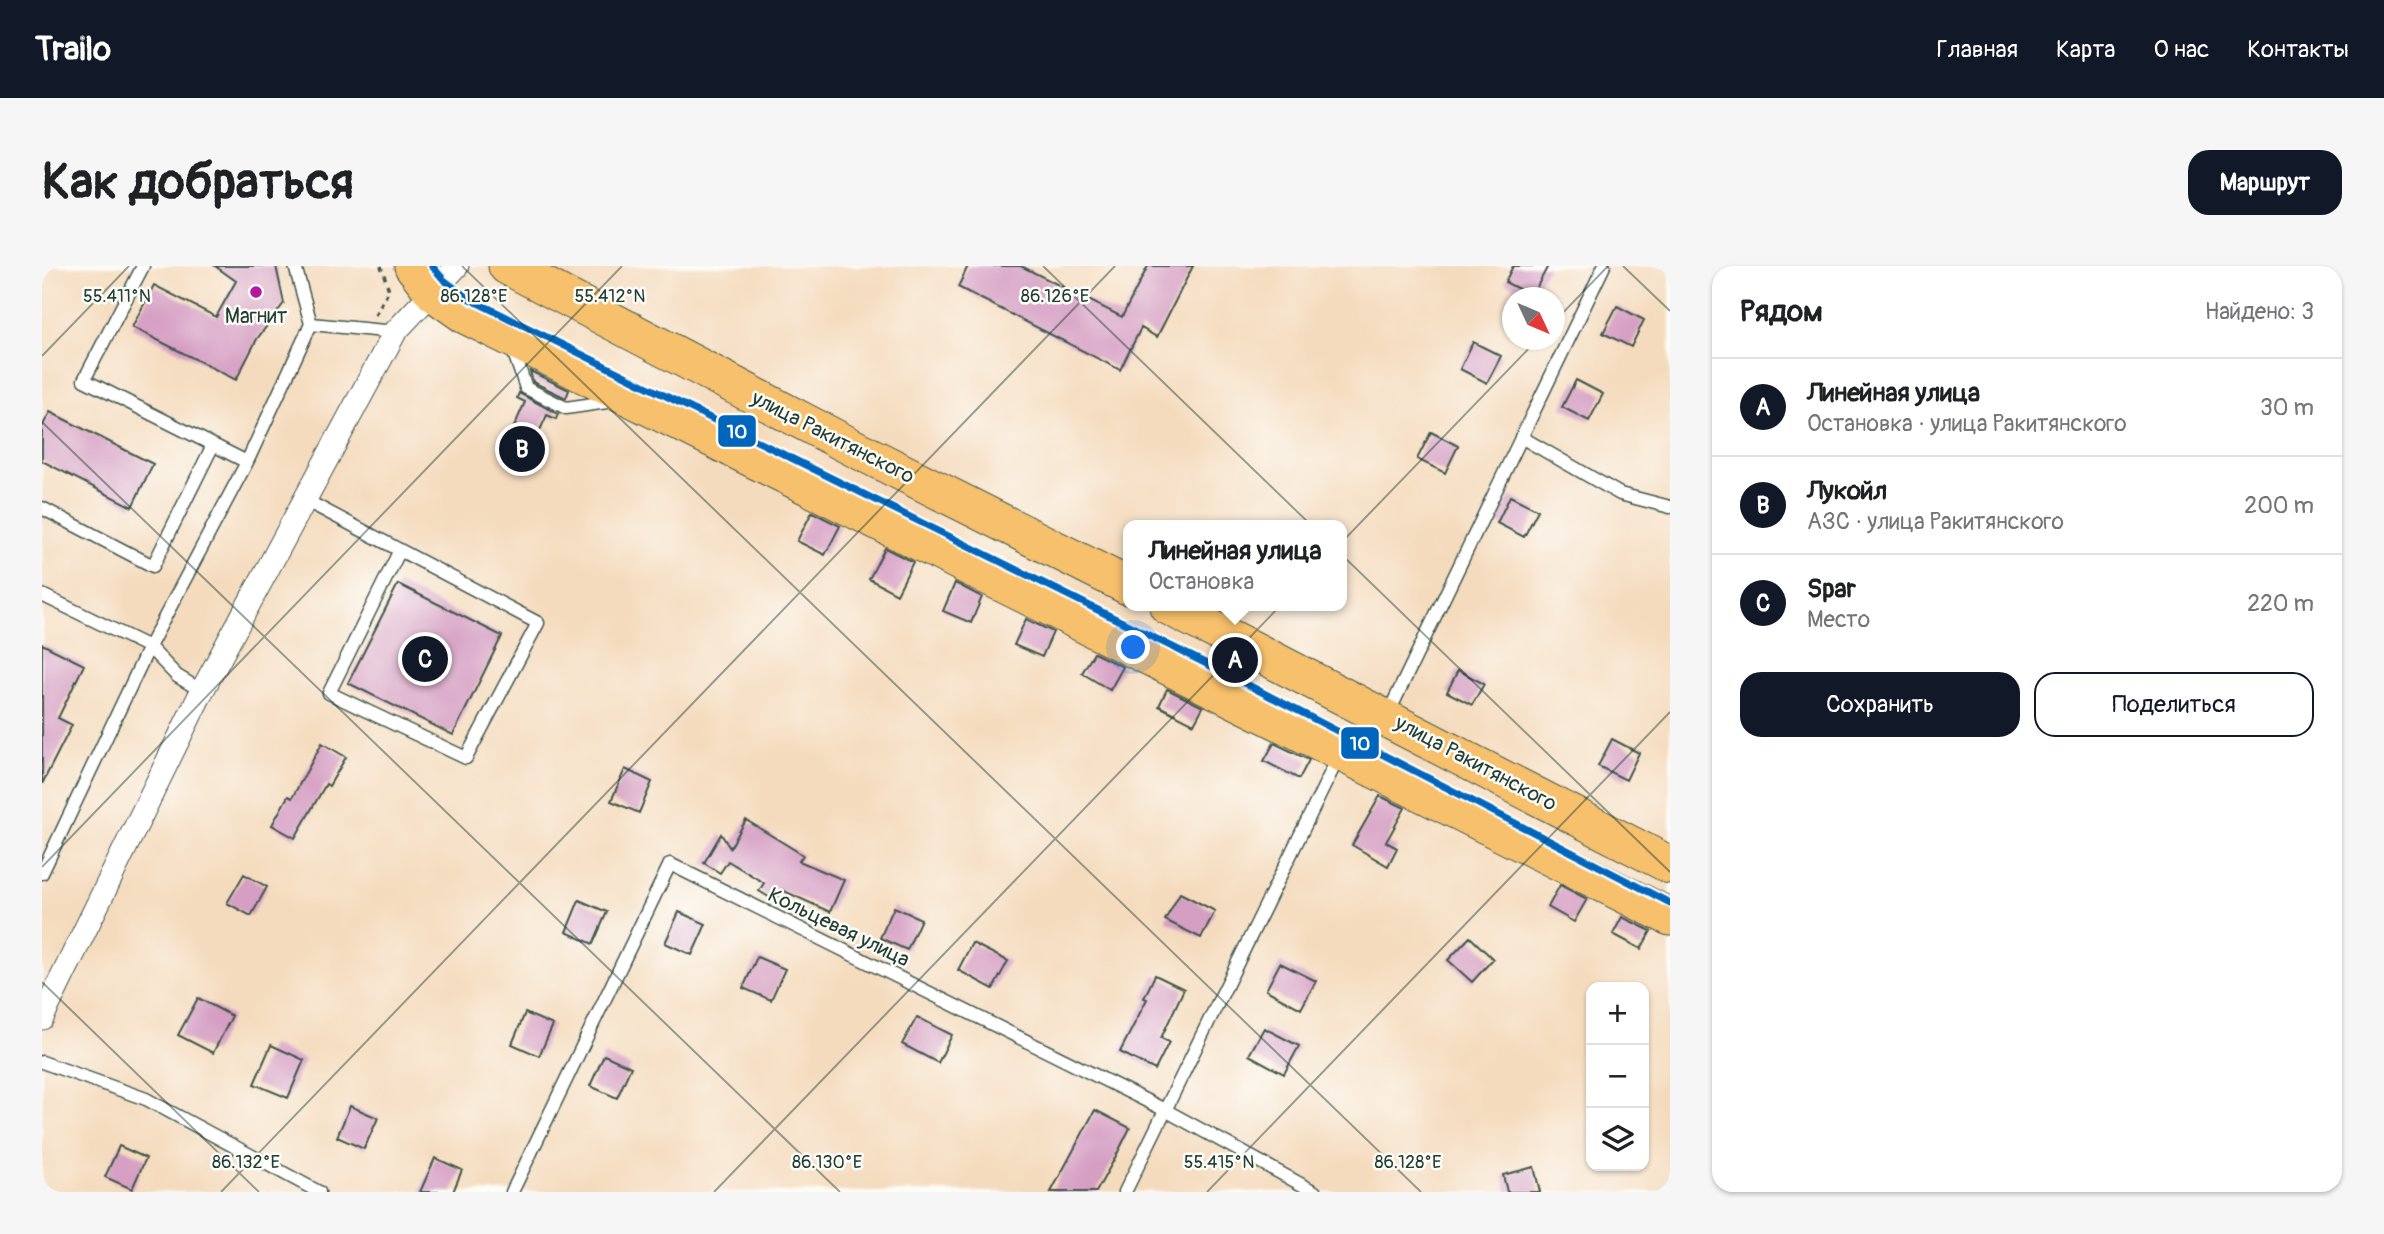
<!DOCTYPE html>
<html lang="ru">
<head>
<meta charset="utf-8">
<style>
  body { margin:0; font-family:Pangolin,sans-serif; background:#f6f6f6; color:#202124 }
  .controls { position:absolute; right:21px; bottom:21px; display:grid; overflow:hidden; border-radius:14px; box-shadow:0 2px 5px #0004 }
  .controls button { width:63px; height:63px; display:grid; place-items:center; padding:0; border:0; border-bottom:2px solid #e0e0e0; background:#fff; color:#202124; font:35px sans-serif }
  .compass { position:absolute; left:1460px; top:21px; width:63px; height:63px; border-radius:50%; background:#fff; box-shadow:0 2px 5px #0004; rotate:134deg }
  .you { position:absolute; left:1092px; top:382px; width:24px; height:24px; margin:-18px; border:5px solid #fff; border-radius:50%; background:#1a73e8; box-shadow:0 0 0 10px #1a73e833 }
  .badge { display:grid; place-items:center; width:46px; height:46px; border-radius:50%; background:#111827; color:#fff; font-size:23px; font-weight:700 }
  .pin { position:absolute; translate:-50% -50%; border:4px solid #fff; box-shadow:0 2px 7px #0006 }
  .popup { position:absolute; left:1081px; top:254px; width:224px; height:91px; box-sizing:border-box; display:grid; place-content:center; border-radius:14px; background:#fff; filter:drop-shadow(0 2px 5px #0005); font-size:23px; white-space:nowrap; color:#757577 }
  .popup b { font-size:26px; color:#202124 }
  .popup::after { content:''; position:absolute; left:50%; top:100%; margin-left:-14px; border:14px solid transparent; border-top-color:#fff }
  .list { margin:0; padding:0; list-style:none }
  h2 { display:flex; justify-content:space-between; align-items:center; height:91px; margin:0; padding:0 28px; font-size:30px }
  h2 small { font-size:23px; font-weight:400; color:#757577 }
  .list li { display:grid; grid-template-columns:46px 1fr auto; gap:21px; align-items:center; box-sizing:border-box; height:98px; padding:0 28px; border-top:2px solid #e0e0e0 }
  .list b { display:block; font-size:26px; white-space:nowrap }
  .list p { margin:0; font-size:23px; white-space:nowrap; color:#757577 }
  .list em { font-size:23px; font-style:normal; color:#757577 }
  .actions { display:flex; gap:14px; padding:21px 28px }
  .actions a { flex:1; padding:16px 0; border:2px solid #111827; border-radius:21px; text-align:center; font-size:24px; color:#111827 }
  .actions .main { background:#111827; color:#fff }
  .icon { flex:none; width:38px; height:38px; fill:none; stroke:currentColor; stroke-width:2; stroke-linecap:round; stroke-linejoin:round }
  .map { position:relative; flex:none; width:1628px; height:926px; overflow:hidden; border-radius:21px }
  header { display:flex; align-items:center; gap:42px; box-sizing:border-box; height:98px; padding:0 35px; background:#111827; color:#fff }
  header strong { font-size:33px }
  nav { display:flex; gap:38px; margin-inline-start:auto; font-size:24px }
  .intro { display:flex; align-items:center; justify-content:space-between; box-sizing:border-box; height:168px; padding:0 42px }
  h1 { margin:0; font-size:49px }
  .button { padding:18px 32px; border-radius:21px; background:#111827; color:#fff; font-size:24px; font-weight:700 }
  main { display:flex; gap:42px; padding:0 42px }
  aside { flex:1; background:#fff; border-radius:21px; box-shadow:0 2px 5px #0004 }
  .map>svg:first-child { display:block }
  .building { fill:#d59ec3 }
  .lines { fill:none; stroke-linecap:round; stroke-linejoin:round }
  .lane-casing { stroke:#3f5549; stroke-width:15 }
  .street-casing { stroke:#3f5549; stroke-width:25 }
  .primary-casing { stroke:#3f5549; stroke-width:39 }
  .path { stroke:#3f5549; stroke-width:3.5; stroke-dasharray:5 5; stroke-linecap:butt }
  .lane { stroke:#fff; stroke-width:12 }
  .street { stroke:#fff; stroke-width:23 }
  .primary { stroke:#f7c06c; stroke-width:37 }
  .tram-1-casing { stroke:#fdfcf7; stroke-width:12 }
  .tram-1 { stroke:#0065bd; stroke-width:7 }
  .ticks { fill:none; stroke:#1f3d34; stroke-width:2; stroke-opacity:0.45 }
  .poi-dot { fill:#b5179e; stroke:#fdfcf7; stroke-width:2.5 }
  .labels { text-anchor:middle; stroke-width:5; stroke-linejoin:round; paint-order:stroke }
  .poi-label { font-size:21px; fill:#1f3d34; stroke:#fdfcf7 }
  .street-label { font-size:21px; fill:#1f3d34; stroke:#fdfcf7 }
  .ticks-label { font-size:18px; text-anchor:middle; fill:#1f3d34; stroke:#fdfcf7; stroke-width:5; stroke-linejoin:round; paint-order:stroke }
  .line-badge { stroke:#fdfcf7; stroke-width:2.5 }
  .badge-label { font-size:19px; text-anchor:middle; font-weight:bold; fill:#fff }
</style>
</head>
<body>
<header>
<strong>Trailo</strong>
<nav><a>Главная</a><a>Карта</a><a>О нас</a><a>Контакты</a></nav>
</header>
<div class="intro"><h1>Как добраться</h1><a class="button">Маршрут</a></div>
<main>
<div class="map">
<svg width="1628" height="926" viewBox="0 0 1628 926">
  <rect width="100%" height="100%" fill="#fdfcf7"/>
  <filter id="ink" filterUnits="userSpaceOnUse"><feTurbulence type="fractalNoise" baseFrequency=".0143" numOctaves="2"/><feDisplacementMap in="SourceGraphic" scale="14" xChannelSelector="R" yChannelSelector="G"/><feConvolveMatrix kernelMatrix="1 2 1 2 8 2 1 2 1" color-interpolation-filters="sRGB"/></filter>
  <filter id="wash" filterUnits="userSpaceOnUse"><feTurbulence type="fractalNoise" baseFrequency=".00686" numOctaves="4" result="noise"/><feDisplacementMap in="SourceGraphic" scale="28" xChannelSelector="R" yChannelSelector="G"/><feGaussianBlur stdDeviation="1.57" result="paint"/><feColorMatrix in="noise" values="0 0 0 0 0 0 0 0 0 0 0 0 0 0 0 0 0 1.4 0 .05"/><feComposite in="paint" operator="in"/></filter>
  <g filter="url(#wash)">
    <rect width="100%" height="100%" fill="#f5dbbe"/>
    <g id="blocks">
      <!-- building -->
      <path class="building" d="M173 0H234L242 37 215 73 194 114 90 61 112 19 174 51 194 15Z
        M926 0H979L1080 51 1106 0H1151L1115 71 1099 62 1078 104 916 21Z
        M1471 0H1506L1490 30 1463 16Z
        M1575 40 1602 54 1589 81 1561 67Z
        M1431 76 1459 90 1445 117 1418 103Z
        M488 105 527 124 524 132 491 116Z
        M1534 114 1561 128 1547 155 1520 141Z
        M477 127 516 148 514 153 505 149 491 179 498 182 490 198 462 184 483 136 475 132Z
        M8 146 111 198 90 241 0 195V161Z
        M1389 166 1416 180 1403 207 1375 193Z
        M1468 230 1496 244 1482 271 1455 257Z
        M770 246 798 260 783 289 755 275Z
        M843 282 871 296 855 328 827 313Z
        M913 317 940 331 929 357 901 345Z
        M356 318 460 370 411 469 306 417Z
        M984 353 1011 366 1000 391 972 379Z
        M0 378 42 399 16 452 30 459 0 518Z
        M1052 387 1081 401 1068 424 1040 407Z
        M1416 404 1442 418 1430 439 1405 426Z
        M1125 423 1161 441 1152 458 1117 440Z
        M1570 473 1597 487 1584 514 1556 500Z
        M280 477 304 491 287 520 284 518 253 572 230 559 246 530 250 532Z
        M1232 477 1267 494 1257 513 1222 495Z
        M583 503 610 516 597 547 569 535Z
        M1338 530 1363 542 1344 576 1355 582 1346 600 1310 579Z
        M704 554 761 589 757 595 802 614 788 646 740 624 733 635 717 625 722 617 686 595 678 607 662 597 679 568 688 582Z
        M202 608 225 621 209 650 185 637Z
        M1518 619 1545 633 1532 656 1506 641Z
        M1138 627 1173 645 1159 672 1123 654Z
        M537 634 565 646 551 678 524 666Z
        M852 641 879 653 865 684 838 672Z
        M637 646 664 658 650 689 623 677Z
        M1580 651 1609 665 1599 683 1571 668Z
        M1428 671 1451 693 1430 716 1406 694Z
        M930 677 966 695 951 723 916 704Z
        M715 691 743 703 729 734 701 722Z
        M1238 697 1274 715 1259 743 1224 724Z
        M1113 709 1142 723 1119 772 1127 776 1113 804 1078 786 1105 733 1102 732Z
        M156 732 190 750 171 787 136 769Z
        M483 747 511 759 497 790 470 778Z
        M875 751 910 769 896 797 860 778Z
        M1222 762 1257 780 1242 808 1207 789Z
        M229 779 262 794 246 832 212 818Z
        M562 789 589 801 575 832 548 820Z
        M308 840 336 852 322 883 295 871Z
        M1053 844 1088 862 1074 890 1054 926H1009Z
        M77 880 104 892 90 923 63 911Z
        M393 892 420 904 411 926H378Z
        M1492 901 1498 926H1465L1461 909Z"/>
    </g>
  </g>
  <g filter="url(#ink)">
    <use href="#blocks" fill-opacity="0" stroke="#3f5549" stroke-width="2"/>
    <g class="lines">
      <!-- lane casing -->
      <g class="lane-casing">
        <path id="lane" d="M101 0 42 114 205 196
          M253 0 269 58 353 66
          M470 81 484 122 524 142 572 135
          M1479 171 1578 228 1628 241
          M263 234 496 357 424 492 287 427 358 284
          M0 242 111 300 171 179
          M0 329 107 381 205 196 269 58
          M1345 450 1562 0
          M0 607 107 381 135 410 160 425
          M0 796 104 833 277 926
          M470 926 628 598 1123 844 1273 926
          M1083 926 1298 488"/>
      </g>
      <!-- street casing -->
      <g class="street-casing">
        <path id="street" d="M0 752 160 425 353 66 415 0"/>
      </g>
      <!-- primary casing -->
      <g class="primary-casing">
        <path id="primary" d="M371 0 392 27 423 49 1628 651
          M465 0 808 180 1086 320
          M1126 340 1628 599"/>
      </g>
      <!-- path -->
      <path class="path" d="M333 49 347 24 339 0"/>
      <!-- lane -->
      <use href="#lane" class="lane"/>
      <!-- street -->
      <use href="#street" class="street"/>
      <!-- primary -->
      <use href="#primary" class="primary"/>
      <!-- tram-1 casing -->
      <g class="tram-1-casing">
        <path id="tram-1" d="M390 0 402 14 426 32 1179 405 1628 637"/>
      </g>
      <!-- tram-1 -->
      <use href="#tram-1" class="tram-1"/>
    </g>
  </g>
  <!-- ticks -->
  <path class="ticks" d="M420 0 1379 926M1001 0 1628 606M1581 0 1628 45M1512 56 1566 0M0 90 87 0M0 156 798 926M0 601 580 0M0 716 217 926M179 926 1073 0M672 926 1495 74M1165 926 1628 446"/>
  <!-- markers -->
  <circle class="poi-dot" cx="214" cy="26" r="7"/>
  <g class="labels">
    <!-- poi labels -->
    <g class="poi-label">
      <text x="214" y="57">Магнит</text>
    </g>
    <!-- street labels -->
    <g class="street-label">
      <text transform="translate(791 171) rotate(27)" y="7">улица Ракитянского</text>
      <text transform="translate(1434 497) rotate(28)" y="7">улица Ракитянского</text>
      <text transform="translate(797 661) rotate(26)" y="7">Кольцевая улица</text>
    </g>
  </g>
  <g class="ticks-label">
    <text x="432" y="36">86.128°E</text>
    <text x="1013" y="36">86.126°E</text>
    <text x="568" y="36">55.412°N</text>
    <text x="75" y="36">55.411°N</text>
    <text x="1177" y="902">55.415°N</text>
    <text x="204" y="902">86.132°E</text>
    <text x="785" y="902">86.130°E</text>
    <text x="1366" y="902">86.128°E</text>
  </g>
  <g class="line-badge">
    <rect x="675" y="148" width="40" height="34" rx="7" fill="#0065bd"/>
    <rect x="1298" y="460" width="40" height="34" rx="7" fill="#0065bd"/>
  </g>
  <g class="badge-label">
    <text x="695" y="172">10</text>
    <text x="1318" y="484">10</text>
  </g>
</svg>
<div class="controls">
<button>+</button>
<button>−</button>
<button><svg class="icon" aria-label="layers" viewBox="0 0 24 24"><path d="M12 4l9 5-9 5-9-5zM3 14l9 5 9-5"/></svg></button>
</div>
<svg class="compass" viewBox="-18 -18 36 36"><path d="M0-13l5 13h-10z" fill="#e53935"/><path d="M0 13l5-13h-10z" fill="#757577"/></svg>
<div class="you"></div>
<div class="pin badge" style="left:1193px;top:394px">A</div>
<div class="popup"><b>Линейная улица</b>Остановка</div>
<div class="pin badge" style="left:480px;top:183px">B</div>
<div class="pin badge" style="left:383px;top:393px">C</div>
</div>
<aside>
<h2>Рядом<small>Найдено: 3</small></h2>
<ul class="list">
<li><span class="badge">A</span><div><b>Линейная улица</b><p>Остановка · улица Ракитянского</p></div><em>30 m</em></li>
<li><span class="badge">B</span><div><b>Лукойл</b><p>АЗС · улица Ракитянского</p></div><em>200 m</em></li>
<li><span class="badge">C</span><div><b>Spar</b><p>Место</p></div><em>220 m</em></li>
</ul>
<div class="actions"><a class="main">Сохранить</a><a>Поделиться</a></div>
</aside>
</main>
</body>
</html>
